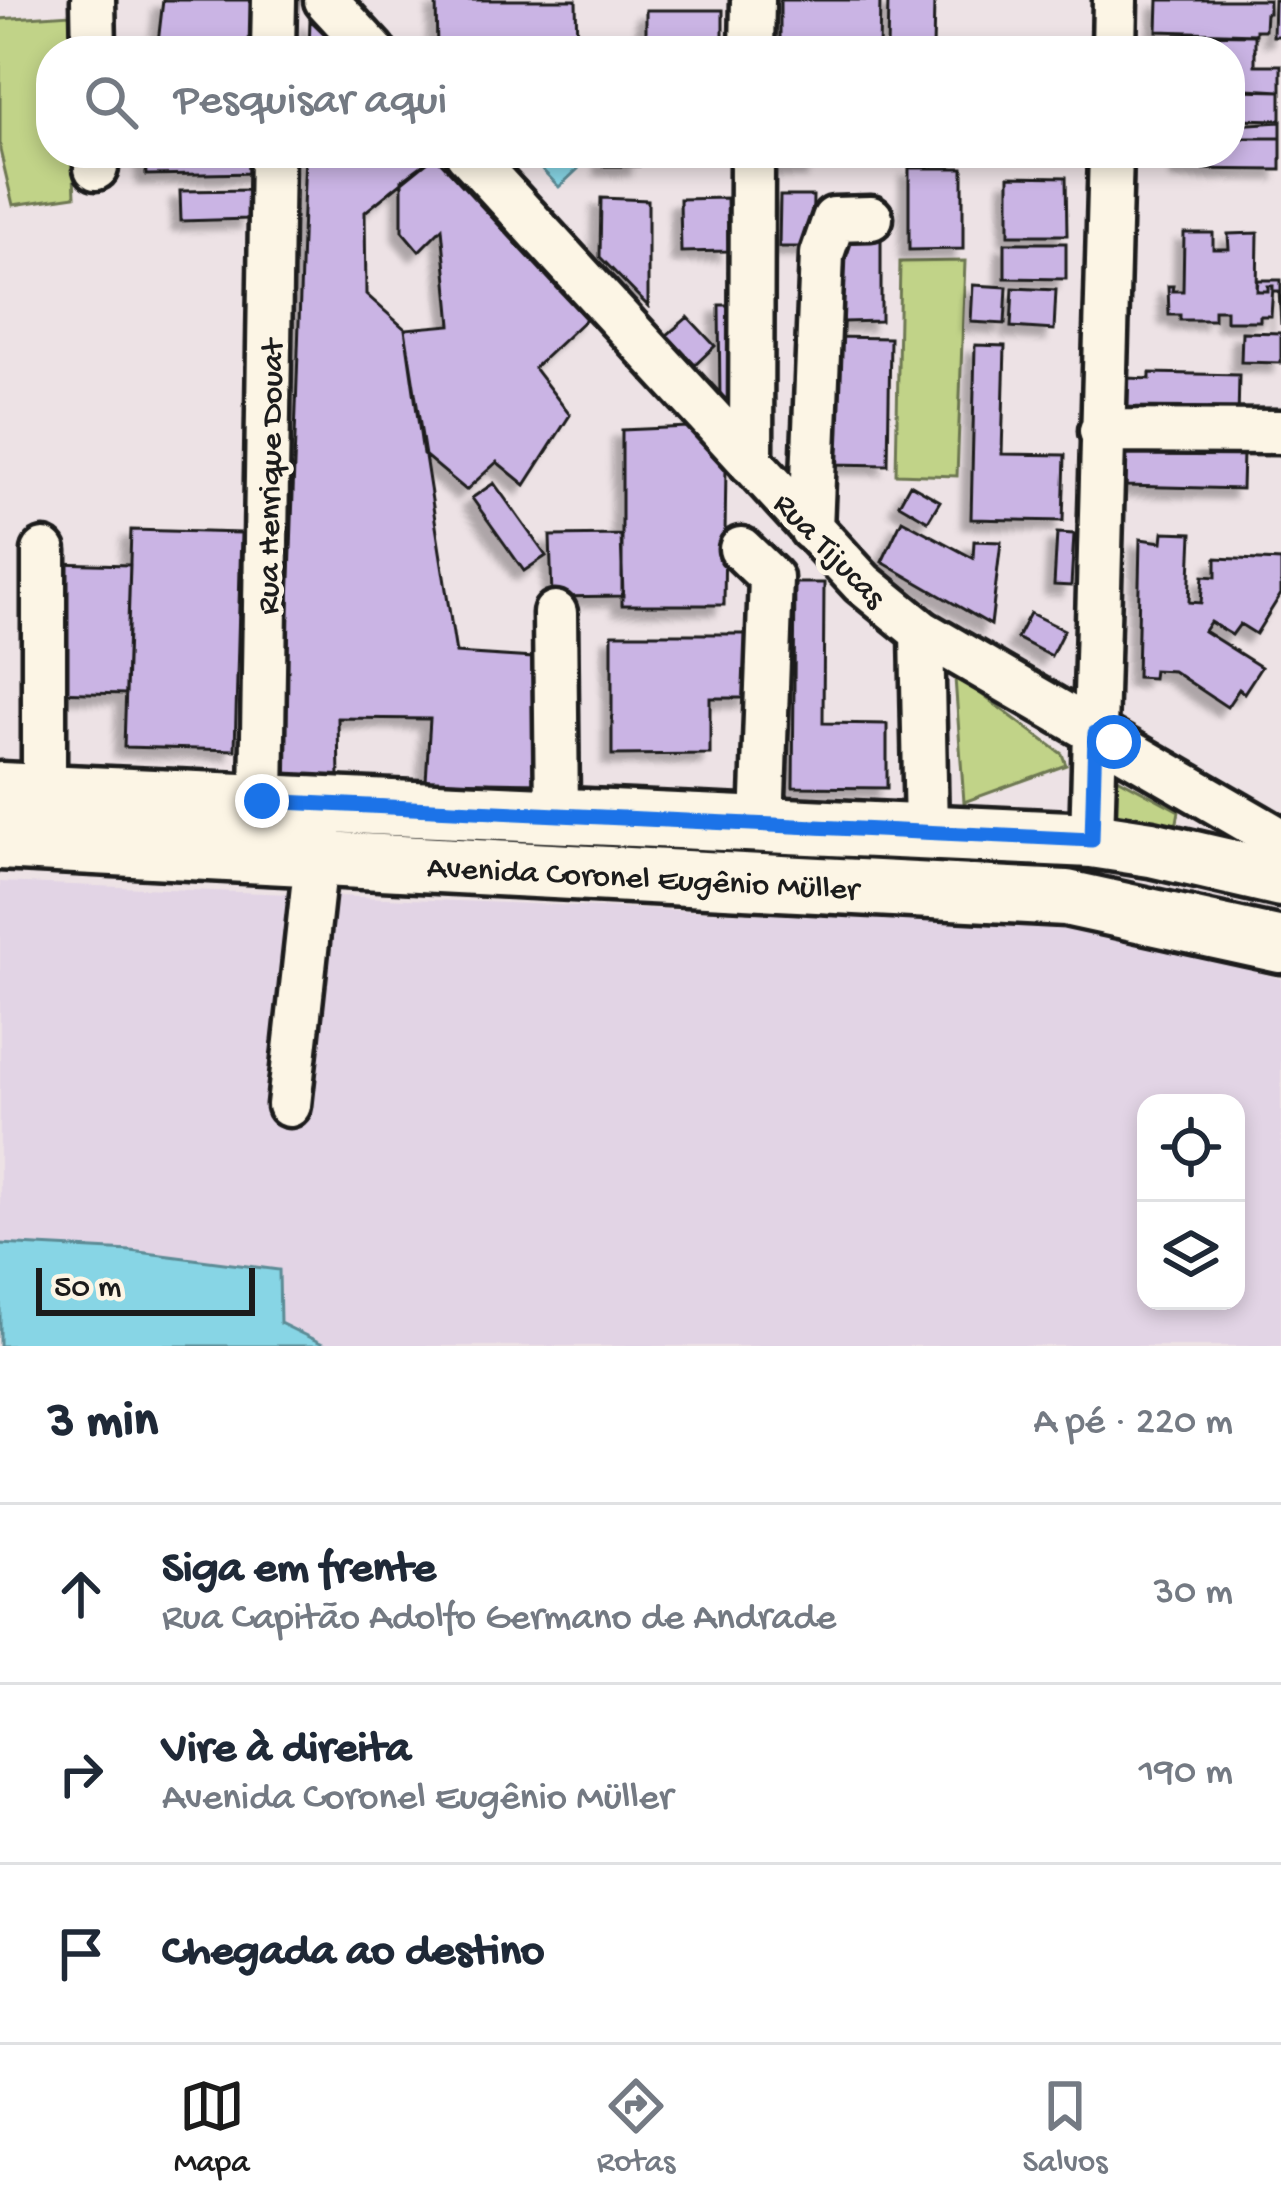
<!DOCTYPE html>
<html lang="pt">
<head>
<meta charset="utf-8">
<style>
  body { margin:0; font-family:"Gochi Hand",sans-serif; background:#f6f6f7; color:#1f2937 }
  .controls { position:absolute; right:36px; bottom:36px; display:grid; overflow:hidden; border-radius:24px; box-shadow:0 6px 18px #0003 }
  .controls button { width:108px; height:108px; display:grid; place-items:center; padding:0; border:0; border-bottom:3px solid #e0e1e3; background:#fff; color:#1f2937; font:60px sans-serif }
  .scale { position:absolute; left:36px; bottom:30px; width:219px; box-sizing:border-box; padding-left:12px; border:6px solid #1c1c1c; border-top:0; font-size:33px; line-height:42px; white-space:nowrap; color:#1c1c1c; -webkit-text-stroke:9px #fcf5e5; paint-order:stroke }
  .stop { position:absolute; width:36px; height:36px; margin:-27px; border:9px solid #1a73e8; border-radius:50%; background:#fff }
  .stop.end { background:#1a73e8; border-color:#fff; box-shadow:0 3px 12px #0008 }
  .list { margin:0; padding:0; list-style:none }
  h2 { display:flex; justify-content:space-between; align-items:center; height:156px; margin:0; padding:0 48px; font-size:51px }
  h2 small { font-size:39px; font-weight:400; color:#747a83 }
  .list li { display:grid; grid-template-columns:78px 1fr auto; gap:36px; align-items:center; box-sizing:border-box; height:180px; padding:0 48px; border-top:3px solid #e0e1e3 }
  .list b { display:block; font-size:45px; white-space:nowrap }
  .list p { margin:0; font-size:39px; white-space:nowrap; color:#747a83 }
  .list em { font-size:39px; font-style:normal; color:#747a83 }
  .icon { flex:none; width:66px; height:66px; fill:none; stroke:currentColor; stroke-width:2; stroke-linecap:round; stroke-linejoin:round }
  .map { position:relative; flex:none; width:1281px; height:1346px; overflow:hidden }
  .search { position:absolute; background:#fff; box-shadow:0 6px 18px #0003; left:36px; right:36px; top:36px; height:132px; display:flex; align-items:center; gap:30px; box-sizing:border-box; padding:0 42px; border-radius:48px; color:#747a83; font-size:45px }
  .sheet { height:696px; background:#fff }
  nav { display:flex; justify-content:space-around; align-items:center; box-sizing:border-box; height:168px; border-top:3px solid #e0e1e3; background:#fff; font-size:33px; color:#747a83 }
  nav a { display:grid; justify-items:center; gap:6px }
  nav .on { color:#1c1c1c }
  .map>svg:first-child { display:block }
  .built { fill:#e2d4e5; fill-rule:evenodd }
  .green { fill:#c1d388; stroke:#6e7852; stroke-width:3 }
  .water { fill:#87d5e5; stroke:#5c8b95; stroke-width:3 }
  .building { fill:#cab4e4; stroke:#1c1c1c; stroke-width:3; filter:url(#shadow) }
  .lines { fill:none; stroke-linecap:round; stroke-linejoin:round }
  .minor-casing { stroke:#1c1c1c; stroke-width:51 }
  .major-casing { stroke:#1c1c1c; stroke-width:63 }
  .minor { stroke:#fcf5e5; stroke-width:42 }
  .major { stroke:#fcf5e5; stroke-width:54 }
  .route { stroke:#1a73e8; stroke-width:15 }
  .labels { text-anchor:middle; stroke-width:10; stroke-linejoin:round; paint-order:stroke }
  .street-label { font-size:33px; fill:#1c1c1c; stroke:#fcf5e5 }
</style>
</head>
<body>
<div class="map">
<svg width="1281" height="1346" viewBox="0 0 1281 1346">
  <defs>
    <filter id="shadow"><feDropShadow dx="-9" dy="9" stdDeviation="3" flood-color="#0004"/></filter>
  </defs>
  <rect width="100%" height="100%" fill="#ede2e5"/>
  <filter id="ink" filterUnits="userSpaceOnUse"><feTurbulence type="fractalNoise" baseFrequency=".00833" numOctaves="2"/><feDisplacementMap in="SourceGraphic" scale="24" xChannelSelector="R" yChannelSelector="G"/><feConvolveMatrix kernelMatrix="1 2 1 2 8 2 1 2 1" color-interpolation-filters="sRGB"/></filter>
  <g filter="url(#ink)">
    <!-- built -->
    <path class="built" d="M0 882 1112 928 1281 979V1346H327L131 1251 0 1244ZM1146 1103H1236V1301H1146Z"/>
    <!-- green -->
    <path class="green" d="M70 14 71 51H51V153H73L75 196 13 205 0 150V19Z
      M965 261 957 476 896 474 900 262Z
      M958 677 1062 754 1066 765 964 802 955 678Z
      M1114 776 1179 811 1177 822 1173 825 1113 813Z"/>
    <!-- water -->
    <path class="water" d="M526 153H563L578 169 559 187Z
      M0 1244 131 1251 279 1270 280 1323 327 1346H0Z"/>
    <!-- building -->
    <path class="building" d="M163 0H260V51H157Z
      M436 0H576L577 47 437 51Z
      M780 0H880L879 51H780Z
      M888 0H934L933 51H887Z
      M1158 0H1269V13H1266L1265 30H1256V34L1157 31Z
      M1274 0H1281V36H1273Z
      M646 10H723V51H646Z
      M310 20 342 51H309Z
      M1176 34 1255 35V65H1281V91L1230 88V51H1175Z
      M1236 90 1281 91V120L1236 119Z
      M1230 94H1237L1236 125 1281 122V138H1230Z
      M1230 138H1281V170L1180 169V153H1230Z
      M145 153H258V173L146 175Z
      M305 153H438L365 212 366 294 405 329 456 653 533 658 536 739 544 783 426 781 430 719 338 718 339 781 283 777Z
      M604 153H639V166H604Z
      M780 153H815V167H780Z
      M435 156 586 319 534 368 570 415 525 485 497 462 466 490 423 454 405 329 451 325 442 228 419 251 402 231V180Z
      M909 168H963V249L909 250Z
      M1009 176 1066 177 1067 235H1009Z
      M249 190V219L181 221 180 191Z
      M780 196H813L812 247H779Z
      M601 198 648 200V306L600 257Z
      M727 198 728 251 681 252 680 199Z
      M1184 233H1213V249H1229L1228 234 1258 233 1257 291H1268V286H1273L1271 316H1260V321H1226V310H1214V320H1180V315H1169L1168 286H1173L1172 291H1183Z
      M881 238V321L843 322 842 239Z
      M1005 243H1066V279L1005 278Z
      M1258 280H1281V325L1279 291H1273V286H1268V291H1257Z
      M973 285 1007 287 1005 324 971 322Z
      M1013 288 1056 290 1054 330 1011 327Z
      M719 305H744L745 403H720Z
      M688 317 715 346 695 365 667 335Z
      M1242 332 1281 333V363L1241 362Z
      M833 337 890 338 888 465 831 464Z
      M975 345 1005 346 1002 454 1065 455 1063 521 971 519Z
      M1150 373 1239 375 1238 421H1137L1126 410 1128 378 1150 379Z
      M689 427 726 466 724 605H622V430Z
      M1127 450 1243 452 1242 489 1126 486Z
      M494 483 546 556 524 571 472 498Z
      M910 484 940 501 928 521 899 504Z
      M902 520 973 558 974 541 1001 542 991 625 882 562Z
      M131 530 241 533 235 750 124 747Z
      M1163 532 1192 533 1189 602 1201 603 1203 576 1216 577V558L1281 561V594L1256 634 1240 624 1232 635 1210 622 1204 631 1261 667 1244 693 1239 689 1227 707 1173 671 1154 670 1153 678 1137 677 1140 539 1162 542Z
      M1057 533 1074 534 1071 586 1054 585Z
      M621 535 623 596 552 597 550 536Z
      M54 563 130 565 126 694 50 692Z
      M795 583H824L823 723 887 724V788L793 787Z
      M1030 613 1064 630 1051 656 1017 638Z
      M612 634H748V698H710V754L612 755Z"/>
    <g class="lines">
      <!-- minor casing -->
      <g class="minor-casing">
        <path id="minor" d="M93 0 94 51
          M326 0 373 51
          M273 51 274 0
          M752 51 753 0
          M1114 51 1115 0
          M96 153V168
          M467 153 862 583 922 632 1281 840
          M1101 431 1281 432
          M751 463 752 153
          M811 529 822 254 834 219 871 218
          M741 549 771 578 762 824
          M44 551V792
          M555 613 557 815
          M922 632 926 831
          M262 801 272 153
          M1092 840 1111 153
          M289 1105 319 832"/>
      </g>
      <!-- major casing -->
      <g class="major-casing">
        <path id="major" d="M0 790 1092 840 1151 849 1281 879
          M0 842 1066 898 1281 945"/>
      </g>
      <!-- minor -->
      <use href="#minor" class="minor"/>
      <!-- major -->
      <use href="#major" class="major"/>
    </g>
  </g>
  <g class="lines" filter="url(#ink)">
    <!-- route -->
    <path class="route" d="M262 801 1092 840 1095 733 1114 742"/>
  </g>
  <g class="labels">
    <!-- street labels -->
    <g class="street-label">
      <text transform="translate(267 477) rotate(-89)" y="12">Rua Henrique Douat</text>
      <text transform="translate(832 548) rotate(46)" y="12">Rua Tijucas</text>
      <text transform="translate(643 875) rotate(3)" y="12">Avenida Coronel Eugênio Müller</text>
    </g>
  </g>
</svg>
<div class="controls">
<button><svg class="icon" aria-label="locate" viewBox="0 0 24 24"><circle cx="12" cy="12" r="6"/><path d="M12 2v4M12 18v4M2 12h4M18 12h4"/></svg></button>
<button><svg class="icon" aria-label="layers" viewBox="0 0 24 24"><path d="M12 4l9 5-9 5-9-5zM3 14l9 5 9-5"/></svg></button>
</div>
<div class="scale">50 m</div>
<div class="stop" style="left:1114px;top:742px"></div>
<div class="stop end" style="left:262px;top:801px"></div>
<div class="search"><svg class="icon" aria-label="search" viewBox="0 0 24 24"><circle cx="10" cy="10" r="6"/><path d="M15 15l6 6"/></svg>Pesquisar aqui</div>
</div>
<section class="sheet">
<h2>3 min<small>A pé · 220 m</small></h2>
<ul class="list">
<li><svg class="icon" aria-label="ahead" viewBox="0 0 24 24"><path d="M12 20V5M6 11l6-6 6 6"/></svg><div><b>Siga em frente</b><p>Rua Capitão Adolfo Germano de Andrade</p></div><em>30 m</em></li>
<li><svg class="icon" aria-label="right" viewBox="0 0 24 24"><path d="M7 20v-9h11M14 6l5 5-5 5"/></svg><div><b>Vire à direita</b><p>Avenida Coronel Eugênio Müller</p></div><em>190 m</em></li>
<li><svg class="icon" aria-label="arrive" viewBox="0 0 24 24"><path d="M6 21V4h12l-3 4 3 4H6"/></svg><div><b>Chegada ao destino</b></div></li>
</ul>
</section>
<nav>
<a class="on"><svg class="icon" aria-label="map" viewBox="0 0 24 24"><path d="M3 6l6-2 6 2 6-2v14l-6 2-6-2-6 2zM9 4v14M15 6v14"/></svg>Mapa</a>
<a><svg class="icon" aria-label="directions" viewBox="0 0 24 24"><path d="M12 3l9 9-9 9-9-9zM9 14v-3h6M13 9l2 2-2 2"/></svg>Rotas</a>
<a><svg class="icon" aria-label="saved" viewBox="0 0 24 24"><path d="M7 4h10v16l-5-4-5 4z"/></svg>Salvos</a>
</nav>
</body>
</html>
